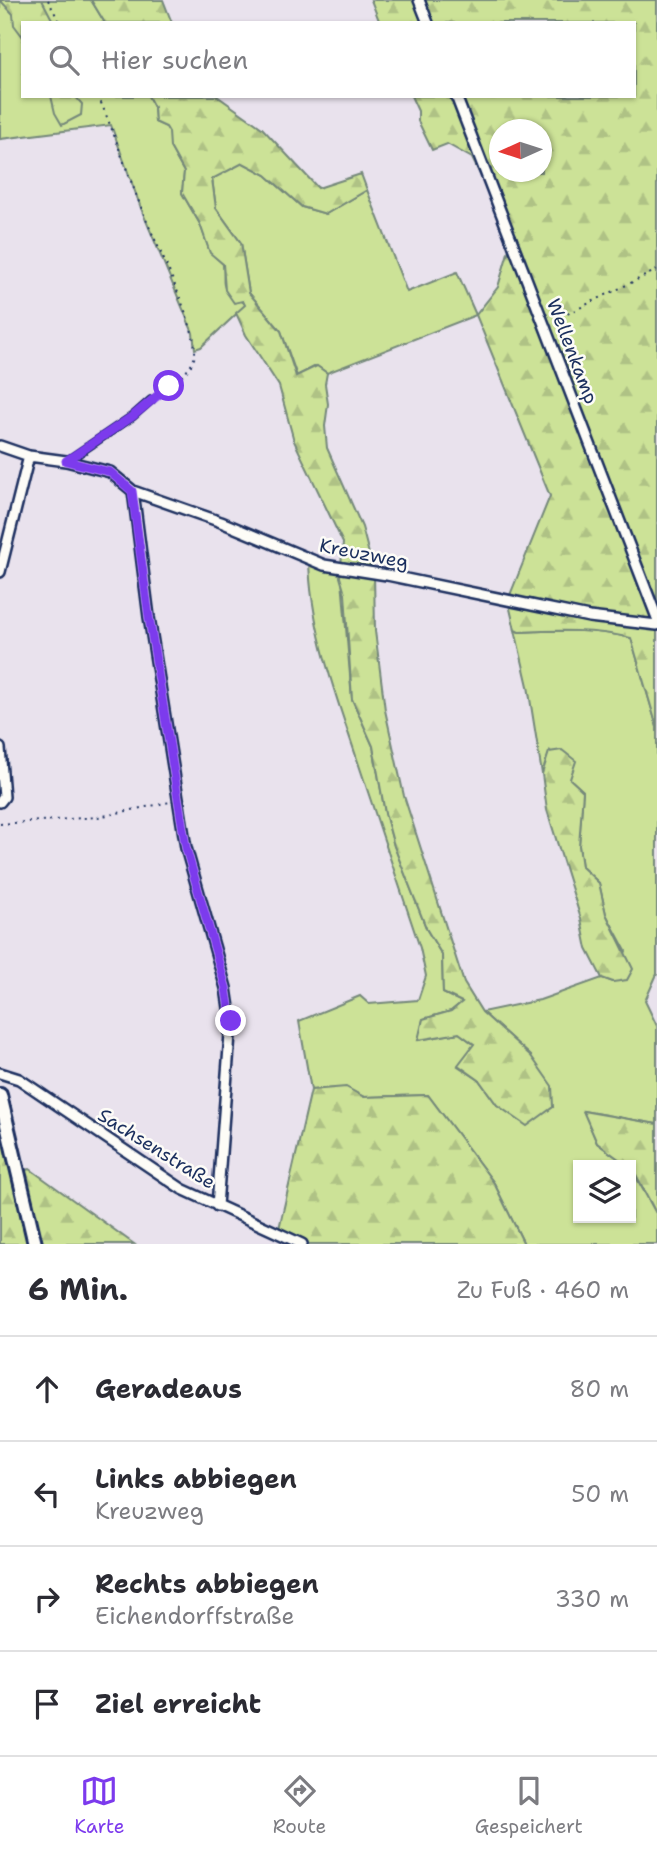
<!DOCTYPE html>
<html lang="de">
<head>
<meta charset="utf-8">
<style>
  body { margin:0; font-family:"Shantell Sans",sans-serif; background:#f2f2f3; color:#2b2b33 }
  .controls { position:absolute; right:21px; bottom:21px; display:grid; overflow:hidden; border-radius:0px; box-shadow:0 2px 5px #0004 }
  .controls button { width:63px; height:63px; display:grid; place-items:center; padding:0; border:0; border-bottom:2px solid #e1e1e2; background:#fff; color:#2b2b33; font:35px sans-serif }
  .compass { position:absolute; left:489px; top:119px; width:63px; height:63px; border-radius:50%; background:#fff; box-shadow:0 2px 5px #0004; rotate:267deg }
  .stop { position:absolute; width:21px; height:21px; margin:-16px; border:5px solid #7c3aed; border-radius:50%; background:#fff }
  .stop.end { background:#7c3aed; border-color:#fff; box-shadow:0 2px 7px #0008 }
  .list { margin:0; padding:0; list-style:none }
  h2 { display:flex; justify-content:space-between; align-items:center; height:91px; margin:0; padding:0 28px; font-size:30px }
  h2 small { font-size:23px; font-weight:400; color:#7c7c81 }
  .list li { display:grid; grid-template-columns:46px 1fr auto; gap:21px; align-items:center; box-sizing:border-box; height:105px; padding:0 28px; border-top:2px solid #e1e1e2 }
  .list b { display:block; font-size:26px; white-space:nowrap }
  .list p { margin:0; font-size:23px; white-space:nowrap; color:#7c7c81 }
  .list em { font-size:23px; font-style:normal; color:#7c7c81 }
  .icon { flex:none; width:38px; height:38px; fill:none; stroke:currentColor; stroke-width:2; stroke-linecap:round; stroke-linejoin:round }
  .map { position:relative; flex:none; width:657px; height:1244px; overflow:hidden }
  .search { position:absolute; background:#fff; box-shadow:0 2px 5px #0004; left:21px; right:21px; top:21px; height:77px; display:flex; align-items:center; gap:18px; box-sizing:border-box; padding:0 24px; border-radius:0px; color:#7c7c81; font-size:26px }
  .sheet { height:511px; background:#fff }
  nav { display:flex; justify-content:space-around; align-items:center; box-sizing:border-box; height:98px; border-top:2px solid #e1e1e2; background:#fff; font-size:19px; color:#7c7c81 }
  nav a { display:grid; justify-items:center; gap:4px }
  nav .on { color:#7c3aed }
  .map>svg:first-child { display:block }
  .green { fill:#cce297; stroke:#74887a; stroke-width:2 }
  .forest { fill:url(#forest-firs); stroke:#74887a; stroke-width:2; fill-rule:evenodd }
  .lines { fill:none; stroke-linecap:round; stroke-linejoin:round }
  .lane-casing { stroke:#1b2f5e; stroke-width:10 }
  .street-casing { stroke:#1b2f5e; stroke-width:14 }
  .secondary-casing { stroke:#1b2f5e; stroke-width:18 }
  .path { stroke:#1b2f5e; stroke-width:2; stroke-dasharray:2 5; stroke-linecap:butt }
  .lane { stroke:#fdfcf7; stroke-width:4.5 }
  .street { stroke:#fdfcf7; stroke-width:9 }
  .secondary { stroke:#fdfcf7; stroke-width:12 }
  .route { stroke:#7c3aed; stroke-width:9 }
  .labels { text-anchor:middle; stroke-width:5; stroke-linejoin:round; paint-order:stroke }
  .street-label { font-size:19px; fill:#1b2f5e; stroke:#fdfcf7 }
</style>
</head>
<body>
<div class="map">
<svg width="657" height="1244" viewBox="0 0 657 1244">
  <defs>
    <pattern id="forest-firs" width="22" height="20" patternUnits="userSpaceOnUse" patternTransform="scale(1.75)"><rect width="22" height="20" fill="#cce297"/><path d="M5 1l3.5 6h-7zM16 11l3.5 6h-7z" fill="#afc285"/></pattern>
  </defs>
  <rect width="100%" height="100%" fill="#e9e2ed"/>
  <filter id="ink" filterUnits="userSpaceOnUse"><feTurbulence type="fractalNoise" baseFrequency=".0143" numOctaves="2"/><feDisplacementMap in="SourceGraphic" scale="14" xChannelSelector="R" yChannelSelector="G"/><feConvolveMatrix kernelMatrix="1 2 1 2 8 2 1 2 1" color-interpolation-filters="sRGB"/></filter>
  <g filter="url(#ink)">
    <!-- green -->
    <path class="green" d="M0 0H91L105 23H23V96H148L154 107 155 122 166 127 170 133V147L184 172 182 193 200 224 210 252 223 264C225 273 221 285 227 292 232 298 241 298 246 305L201 347 195 349 193 333 142 211 111 125 0 139Z
      M242 162 266 175 302 207 326 214 367 190 407 292 457 272 476 315 327 373 316 366 297 376 281 331 249 293 241 243 216 208 212 179Z
      M309 559 341 568 352 699 373 746 385 813 394 846 427 930 442 955 443 993 462 1002 451 1011 423 1019 419 1040 459 1033 475 1045 458 1066 479 1080 497 1105 536 1118 553 1107 531 1056 482 1012 540 1000 602 978 613 982 626 951 606 914 599 883 582 867 579 846 583 791 570 779 550 751 542 774 528 686 515 630 519 632C557 630 595 629 631 638L657 727V974L645 1001 657 1026V1124L584 1111 597 1143 627 1165H578V1218H631V1168L657 1215V1244H524L494 1183 428 1095 364 1097 345 1088 311 1090 299 1021 360 996 369 1004 418 1000 426 976 420 948C399 884 377 820 356 756 335 693 310 626 309 559Z"/>
    <!-- forest -->
    <path class="forest" d="M0 0H42L54 23H23V37L14 25 13 14Z
      M91 0H163L172 23H105Z
      M371 0H657V727L631 638C595 629 557 630 519 632L515 630 508 600 550 496 476 315 498 287 509 249 487 189 472 158 447 144 432 150 418 121V111L411 96H634V23H380ZM500 130H542V172H500Z
      M51 96H75L82 104 81 115 62 125 55 113Z
      M148 96H217L262 128 318 188 361 174 367 190 326 214 302 207 266 175 243 163 212 179 216 208 241 243 249 293 281 331 296 376 317 366 327 373 325 384 328 404 325 426 327 448 362 527 374 573 375 631 385 710 404 796 464 983 482 1012 531 1056 552 1086 553 1107 527 1126 497 1105 479 1080 458 1065 474 1044 459 1033 418 1040 423 1019 451 1011 462 1002 443 993 442 955 427 930 394 846 385 813 373 746 352 699 345 594 340 577 343 543 294 441 279 386 246 335 236 313 245 305 243 301 234 303 225 290 223 264 210 253 200 224 182 193 184 172 170 147 169 132 166 127 155 122 154 107Z
      M562 750 576 761 570 779 583 791 579 846 582 867 599 883 606 914 633 969 627 980 613 982 602 978 587 949 581 919 547 810 542 774 549 752Z
      M346 1087 364 1097 428 1095 494 1183 524 1244H302L278 1233 311 1090Z
      M0 1095 17 1172 30 1169 134 1244H0Z
      M583 1111 657 1124V1215L631 1165H627L597 1143Z"/>
    <g class="lines">
      <!-- lane casing -->
      <g class="lane-casing">
        <path id="lane" d="M67 461 133 416 151 400"/>
      </g>
      <!-- street casing -->
      <g class="street-casing">
        <path id="street" d="M419 0 428 23
          M456 96 657 618
          M0 446 29 456 66 461 110 472 133 491 221 522 324 565 387 575 589 617 657 625
          M133 491 149 617 186 848 226 988 231 1021 217 1206
          M0 572 29 456
          M0 748 4 797 0 802
          M0 1073 19 1079 182 1189 302 1244"/>
      </g>
      <!-- secondary casing -->
      <g class="secondary-casing">
        <path id="secondary" d="M0 1095 35 1244"/>
      </g>
      <!-- path -->
      <path class="path" d="M48 0 60 23
        M98 96C115 134 127 173 143 212 155 242 197 326 195 353 194 372 169 385 156 396
        M555 320 657 270
        M0 824 98 817 170 802"/>
      <!-- lane -->
      <use href="#lane" class="lane"/>
      <!-- street -->
      <use href="#street" class="street"/>
      <!-- secondary -->
      <use href="#secondary" class="secondary"/>
    </g>
  </g>
  <g class="lines" filter="url(#ink)">
    <!-- route -->
    <path class="route" d="M169 386 133 416 66 461 110 472 132 491 149 617 186 848 226 988 231 1021"/>
  </g>
  <g class="labels">
    <!-- street labels -->
    <g class="street-label">
      <text transform="translate(573 351) rotate(69)" y="7">Wellenkamp</text>
      <text transform="translate(364 553) rotate(11)" y="7">Kreuzweg</text>
      <text transform="translate(157 1148) rotate(32)" y="7">Sachsenstraße</text>
    </g>
  </g>
</svg>
<div class="controls">
<button><svg class="icon" aria-label="layers" viewBox="0 0 24 24"><path d="M12 4l9 5-9 5-9-5zM3 14l9 5 9-5"/></svg></button>
</div>
<svg class="compass" viewBox="-18 -18 36 36"><path d="M0-13l5 13h-10z" fill="#e53935"/><path d="M0 13l5-13h-10z" fill="#7c7c81"/></svg>
<div class="stop" style="left:169px;top:386px"></div>
<div class="stop end" style="left:231px;top:1021px"></div>
<div class="search"><svg class="icon" aria-label="search" viewBox="0 0 24 24"><circle cx="10" cy="10" r="6"/><path d="M15 15l6 6"/></svg>Hier suchen</div>
</div>
<section class="sheet">
<h2>6 Min.<small>Zu Fuß · 460 m</small></h2>
<ul class="list">
<li><svg class="icon" aria-label="ahead" viewBox="0 0 24 24"><path d="M12 20V5M6 11l6-6 6 6"/></svg><div><b>Geradeaus</b></div><em>80 m</em></li>
<li><svg class="icon" aria-label="left" viewBox="0 0 24 24"><path d="M17 20v-9H6M10 6l-5 5 5 5"/></svg><div><b>Links abbiegen</b><p>Kreuzweg</p></div><em>50 m</em></li>
<li><svg class="icon" aria-label="right" viewBox="0 0 24 24"><path d="M7 20v-9h11M14 6l5 5-5 5"/></svg><div><b>Rechts abbiegen</b><p>Eichendorffstraße</p></div><em>330 m</em></li>
<li><svg class="icon" aria-label="arrive" viewBox="0 0 24 24"><path d="M6 21V4h12l-3 4 3 4H6"/></svg><div><b>Ziel erreicht</b></div></li>
</ul>
</section>
<nav>
<a class="on"><svg class="icon" aria-label="map" viewBox="0 0 24 24"><path d="M3 6l6-2 6 2 6-2v14l-6 2-6-2-6 2zM9 4v14M15 6v14"/></svg>Karte</a>
<a><svg class="icon" aria-label="directions" viewBox="0 0 24 24"><path d="M12 3l9 9-9 9-9-9zM9 14v-3h6M13 9l2 2-2 2"/></svg>Route</a>
<a><svg class="icon" aria-label="saved" viewBox="0 0 24 24"><path d="M7 4h10v16l-5-4-5 4z"/></svg>Gespeichert</a>
</nav>
</body>
</html>
